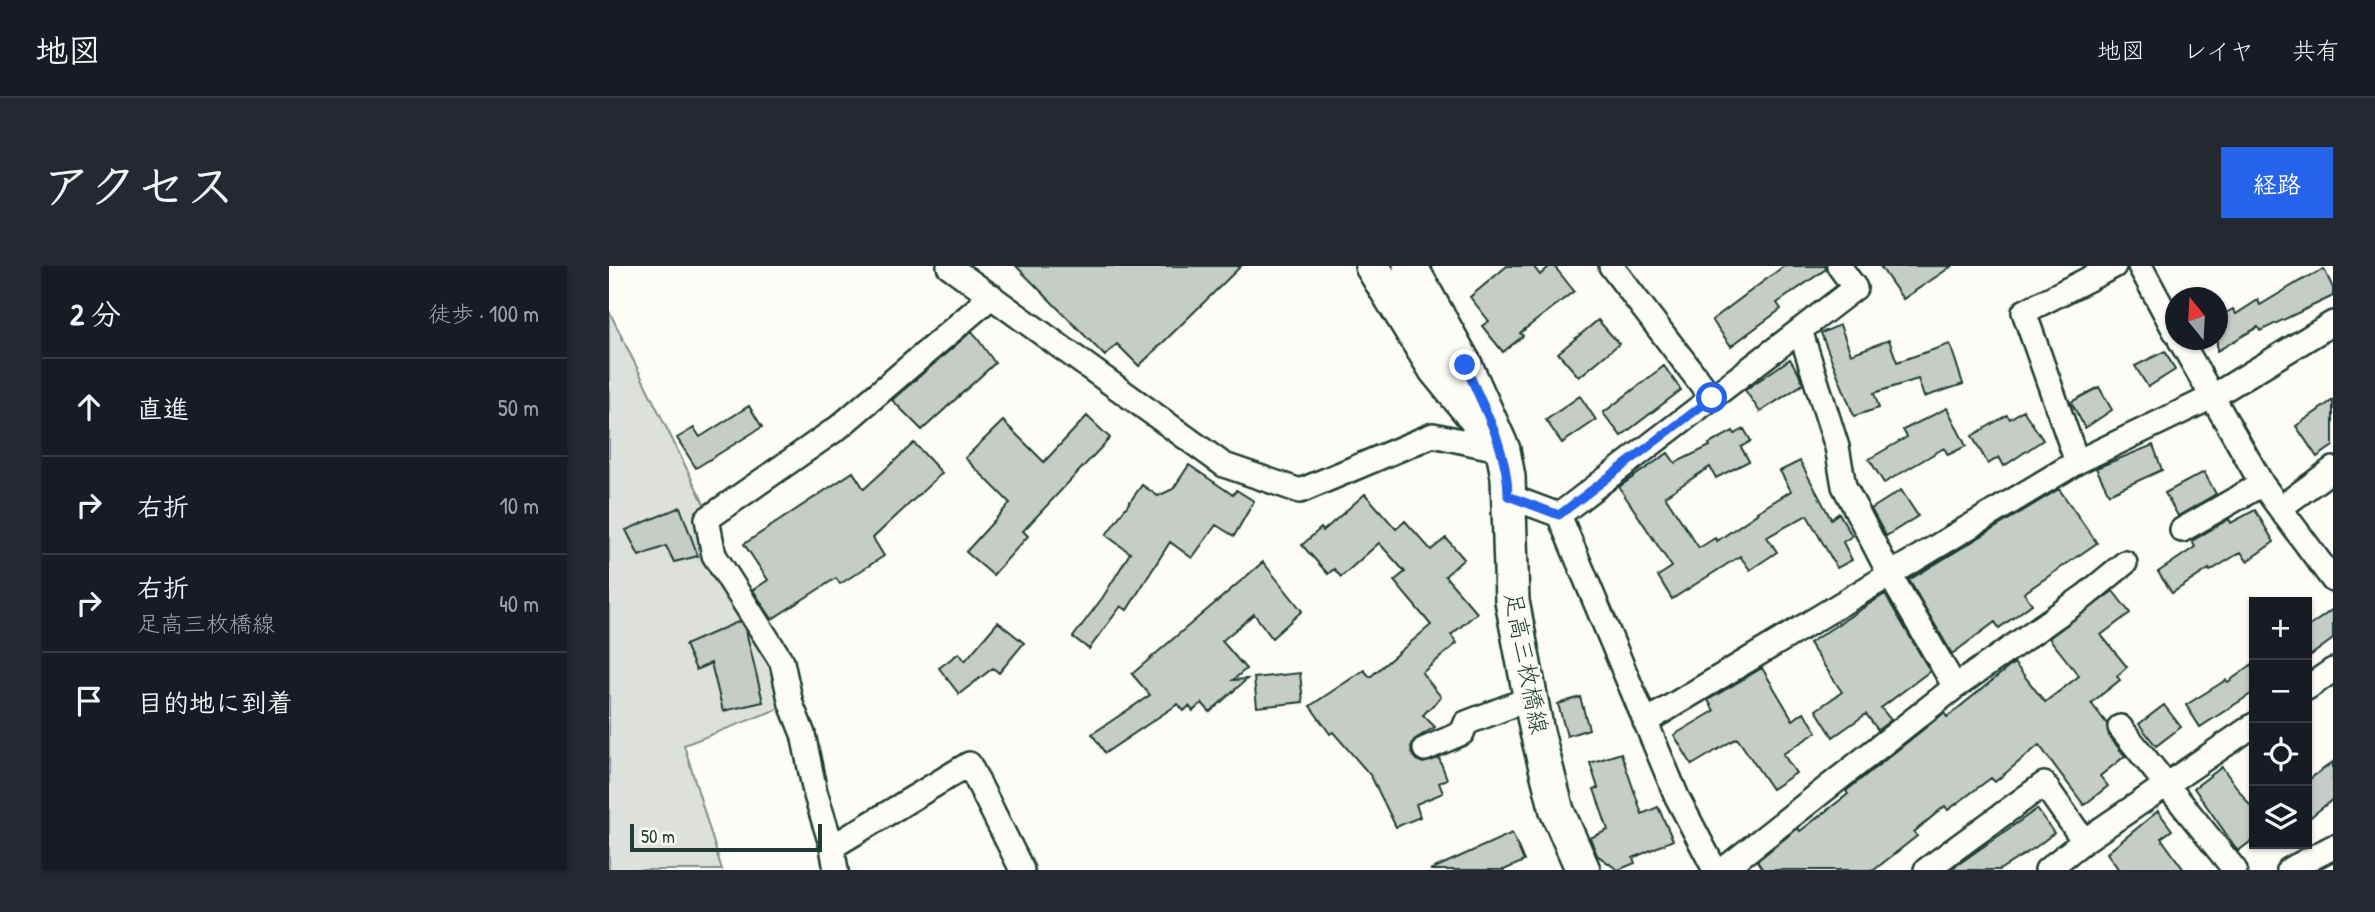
<!DOCTYPE html>
<html lang="ja">
<head>
<meta charset="utf-8">
<style>
  body { margin:0; font-family:"Patrick Hand","Klee One",sans-serif; background:#242831; color:#f1f3f6 }
  .controls { position:absolute; right:21px; bottom:21px; display:grid; overflow:hidden; border-radius:0px; box-shadow:0 2px 5px #0004 }
  .controls button { width:63px; height:63px; display:grid; place-items:center; padding:0; border:0; border-bottom:2px solid #363941; background:#171b24; color:#f1f3f6; font:35px sans-serif }
  .compass { position:absolute; left:1556px; top:21px; width:63px; height:63px; border-radius:50%; background:#171b24; box-shadow:0 2px 5px #0004; rotate:342deg }
  .scale { position:absolute; left:21px; bottom:18px; width:192px; box-sizing:border-box; padding-left:7px; border:4px solid #1f3d34; border-top:0; font-size:19px; line-height:24px; white-space:nowrap; color:#1f3d34; -webkit-text-stroke:5px #fdfcf7; paint-order:stroke }
  .stop { position:absolute; width:21px; height:21px; margin:-16px; border:5px solid #2563eb; border-radius:50%; background:#fff }
  .stop.end { background:#2563eb; border-color:#fff; box-shadow:0 2px 7px #0008 }
  .list { margin:0; padding:0; list-style:none }
  h2 { display:flex; justify-content:space-between; align-items:center; height:91px; margin:0; padding:0 28px; font-size:30px }
  h2 small { font-size:23px; font-weight:400; color:#9ea1a6 }
  .list li { display:grid; grid-template-columns:46px 1fr auto; gap:21px; align-items:center; box-sizing:border-box; height:98px; padding:0 28px; border-top:2px solid #363941 }
  .list b { display:block; font-size:26px; white-space:nowrap }
  .list p { margin:0; font-size:23px; white-space:nowrap; color:#9ea1a6 }
  .list em { font-size:23px; font-style:normal; color:#9ea1a6 }
  .icon { flex:none; width:38px; height:38px; fill:none; stroke:currentColor; stroke-width:2; stroke-linecap:round; stroke-linejoin:round }
  .map { position:relative; flex:none; width:1724px; height:604px; overflow:hidden; border-radius:0px }
  header { display:flex; align-items:center; gap:42px; box-sizing:border-box; height:98px; padding:0 35px; background:#171b24; border-bottom:2px solid #363941 }
  header strong { font-size:33px }
  nav { display:flex; gap:38px; margin-inline-start:auto; font-size:24px }
  .intro { display:flex; align-items:center; justify-content:space-between; box-sizing:border-box; height:168px; padding:0 42px }
  h1 { margin:0; font-size:49px }
  .button { padding:18px 32px; border-radius:0px; background:#2563eb; color:#fff; font-size:24px; font-weight:700 }
  main { display:flex; gap:42px; padding:0 42px }
  aside { flex:1; background:#171b24; border-radius:0px; box-shadow:0 2px 5px #0004 }
  .map>svg:first-child { display:block }
  .green { fill:#dde0db; stroke:#7e8e88; stroke-width:2 }
  .building { fill:#c6cdc7; stroke:#1f3d34; stroke-width:2 }
  .lines { fill:none; stroke-linecap:round; stroke-linejoin:round }
  .street-casing { stroke:#1f3d34; stroke-width:28 }
  .secondary-casing { stroke:#1f3d34; stroke-width:38 }
  .street { stroke:#fdfcf7; stroke-width:23 }
  .secondary { stroke:#fdfcf7; stroke-width:33 }
  .route { stroke:#2563eb; stroke-width:9 }
  .labels { text-anchor:middle; stroke-width:5; stroke-linejoin:round; paint-order:stroke }
  .street-label { font-size:24px; fill:#1f3d34; stroke:#fdfcf7 }
</style>
</head>
<body>
<header>
<strong>地図</strong>
<nav><a>地図</a><a>レイヤ</a><a>共有</a></nav>
</header>
<div class="intro"><h1>アクセス</h1><a class="button">経路</a></div>
<main>
<aside>
<h2>2 分<small>徒歩 · 100 m</small></h2>
<ul class="list">
<li><svg class="icon" aria-label="ahead" viewBox="0 0 24 24"><path d="M12 20V5M6 11l6-6 6 6"/></svg><div><b>直進</b></div><em>50 m</em></li>
<li><svg class="icon" aria-label="right" viewBox="0 0 24 24"><path d="M7 20v-9h11M14 6l5 5-5 5"/></svg><div><b>右折</b></div><em>10 m</em></li>
<li><svg class="icon" aria-label="right" viewBox="0 0 24 24"><path d="M7 20v-9h11M14 6l5 5-5 5"/></svg><div><b>右折</b><p>足高三枚橋線</p></div><em>40 m</em></li>
<li><svg class="icon" aria-label="arrive" viewBox="0 0 24 24"><path d="M6 21V4h12l-3 4 3 4H6"/></svg><div><b>目的地に到着</b></div></li>
</ul>
</aside>
<div class="map">
<svg width="1724" height="604" viewBox="0 0 1724 604">
  <rect width="100%" height="100%" fill="#fdfcf7"/>
  <filter id="ink" filterUnits="userSpaceOnUse"><feTurbulence type="fractalNoise" baseFrequency=".0143" numOctaves="2"/><feDisplacementMap in="SourceGraphic" scale="14" xChannelSelector="R" yChannelSelector="G"/><feConvolveMatrix kernelMatrix="1 2 1 2 8 2 1 2 1" color-interpolation-filters="sRGB"/></filter>
  <g filter="url(#ink)">
    <!-- green -->
    <path class="green" d="M0 45 99 246 182 438 75 479 113 604H0Z"/>
    <!-- building -->
    <path class="building" d="M407 0H632L530 100 508 78 496 90Z
      M898 0H924L931 9 941 0H945L965 25 911 67 914 70 894 86 873 60 880 55 861 31Z
      M1175 0H1216L1217 3 1168 37 1172 43 1122 80 1103 54Z
      M1271 0H1343L1294 33Z
      M1715 3 1724 22V30L1651 65 1649 61 1608 85V52L1624 43 1627 48 1649 34 1651 39 1691 15Z
      M989 54 1010 78 970 111 949 87Z
      M1231 59 1242 88 1280 74 1288 96 1341 78 1354 118 1315 131 1309 113 1265 127 1270 142 1245 150 1212 67Z
      M363 65 386 97 313 164 283 134Z
      M1556 85 1566 104 1539 121 1526 100Z
      M1181 93 1190 108 1194 118 1151 146 1136 124Z
      M1055 100 1072 124 1012 170 994 147Z
      M1490 121 1503 144 1476 162 1462 136Z
      M971 130 987 154 953 177 937 154Z
      M1724 134V180L1708 191 1687 160Z
      M140 140 153 161 87 202 68 172 85 162 91 171Z
      M1338 142 1357 180 1339 189 1335 182 1275 217 1260 193 1298 171 1294 164Z
      M1414 144 1434 174 1395 200 1390 191 1379 198 1363 170 1398 149 1401 153Z
      M478 150 501 172 414 265 419 270 384 309 357 286 401 237 356 192 394 155 435 196Z
      M1135 163 1142 175 1132 181 1140 195 1107 212 1101 201 1056 230 1090 282 1106 272 1108 275 1149 247 1148 246 1182 225 1171 205 1191 195 1222 253 1230 247 1243 270 1234 276 1243 294 1228 302 1198 249 1158 271 1168 286 1141 304 1131 290 1063 333 1049 310 1063 301 1010 221 1059 187 1066 197 1101 180 1100 178 1124 165 1126 168Z
      M305 177 333 207 264 272 275 290 231 318 227 312 163 353 144 324 159 314 135 278 244 206 255 223Z
      M1544 179 1553 204 1500 228 1487 202Z
      M580 199 624 229 627 224 645 235 625 270 607 259 583 292 561 276 518 344 512 340 480 383 464 371 494 331 521 287 497 269 533 219 549 230 564 223Z
      M1595 206 1607 228 1569 250 1556 227Z
      M1450 223 1488 277 1415 327 1423 338 1390 362 1386 356 1343 388 1300 314Z
      M1292 224 1309 250 1277 270 1262 243Z
      M756 228 787 263 796 255 822 284 837 272 855 293 836 310 868 347 842 369 848 377 813 407 832 431 814 449 826 461 805 474 802 481 803 488 807 494 814 497 830 492 838 513 830 517 834 527 807 538 811 551 787 561 762 510 724 466 721 468 701 440 755 404 761 411 822 359 785 315 796 306 770 277 732 311 725 303 719 308 693 279 712 262 714 265Z
      M71 241 89 290 65 296 57 280 30 290 17 264Z
      M1646 244 1665 276 1638 295 1632 286 1601 305 1600 303 1563 327 1549 306 1586 281 1583 275 1620 253 1622 257Z
      M654 296 693 345 663 372 645 348 613 375 637 403 624 414 638 413 601 446 593 437 584 445 580 440 575 445 569 438 496 487 483 468 541 429 523 408Z
      M1504 325 1521 347 1492 369 1518 401 1508 410 1511 414 1482 437 1498 458 1500 470 1516 490 1491 510 1499 520 1475 539 1430 479 1386 516 1382 512 1339 544 1336 540 1305 566 1308 570 1265 604H1154L1148 595 1189 562 1191 565 1239 528 1237 525 1335 447 1338 451 1405 397 1436 436 1470 410 1440 372Z
      M1276 328 1321 405 1272 442 1282 454 1269 464 1257 448 1224 471 1207 444 1233 426 1200 377Z
      M1724 343V373L1698 392V362Z
      M131 355 137 365 154 436 114 445 102 397 87 404 76 379Z
      M389 356 415 377 390 407 384 402 350 428 330 402 350 387 356 395Z
      M1645 397V426L1591 461 1577 439 1617 414 1619 416Z
      M1153 402 1184 454 1195 446 1208 466 1174 488 1187 507 1163 523 1128 472 1083 499 1065 469 1105 445 1099 434Z
      M691 407 694 436 648 441 645 412Z
      M971 431 980 463 958 470 949 438Z
      M1555 439 1572 461 1547 480 1530 458Z
      M1012 487 1033 548 1049 541 1064 574 1024 592 1026 597 1009 604 988 589 981 572 999 564 985 523 989 522 981 497Z
      M1724 496V533L1698 554V515Z
      M1613 501 1645 545V573L1629 585 1585 522Z
      M1428 543 1445 567 1427 581 1390 604H1341Z
      M1549 545 1563 564 1552 572 1575 604H1510L1498 587Z
      M903 567 915 595 895 604H821Z"/>
    <g class="lines">
      <!-- street casing -->
      <g class="street-casing">
        <path id="street" d="M340 0 615 199 691 225 824 169 894 184
          M1002 0 1103 132
          M1531 0 1566 65
          M383 30 230 161 98 253 105 289 173 396 182 438 194 468 206 526 223 581 360 498 413 604
          M1191 64 1228 181 1235 220 1281 309 1346 421
          M1571 74 1653 218 1724 314
          M1468 196 1415 46 1505 0
          M899 230 950 249 1068 531 1106 604
          M1671 242 1724 203
          M950 249 1246 22 1230 0
          M1573 264 1653 218
          M1698 422 1724 404
          M1036 456 1468 196 1603 131 1724 57
          M1511 461 1626 604
          M816 483 853 467 857 457 922 432
          M223 581 227 604
          M1114 604 1346 421 1476 330 1516 297
          M1317 604 1435 518 1475 575
          M1438 604 1475 575 1645 459
          M1680 604 1724 581"/>
      </g>
      <!-- secondary casing -->
      <g class="secondary-casing">
        <path id="secondary" d="M763 0 827 104 867 153
          M801 0 856 99 894 184 899 211 903 335 928 466 948 545 974 604"/>
      </g>
      <!-- street -->
      <use href="#street" class="street"/>
      <!-- secondary -->
      <use href="#secondary" class="secondary"/>
    </g>
  </g>
  <g class="lines" filter="url(#ink)">
    <!-- route -->
    <path class="route" d="M856 99C874 141 899 183 899 230L950 249 1103 132"/>
  </g>
  <g class="labels">
    <!-- street labels -->
    <g class="street-label">
      <text transform="translate(917 397) rotate(79)" y="8">足高三枚橋線</text>
    </g>
  </g>
</svg>
<div class="controls">
<button>+</button>
<button>−</button>
<button><svg class="icon" aria-label="locate" viewBox="0 0 24 24"><circle cx="12" cy="12" r="6"/><path d="M12 2v4M12 18v4M2 12h4M18 12h4"/></svg></button>
<button><svg class="icon" aria-label="layers" viewBox="0 0 24 24"><path d="M12 4l9 5-9 5-9-5zM3 14l9 5 9-5"/></svg></button>
</div>
<svg class="compass" viewBox="-18 -18 36 36"><path d="M0-13l5 13h-10z" fill="#e53935"/><path d="M0 13l5-13h-10z" fill="#9ea1a6"/></svg>
<div class="scale">50 m</div>
<div class="stop" style="left:1103px;top:132px"></div>
<div class="stop end" style="left:856px;top:99px"></div>
</div>
</main>
</body>
</html>
